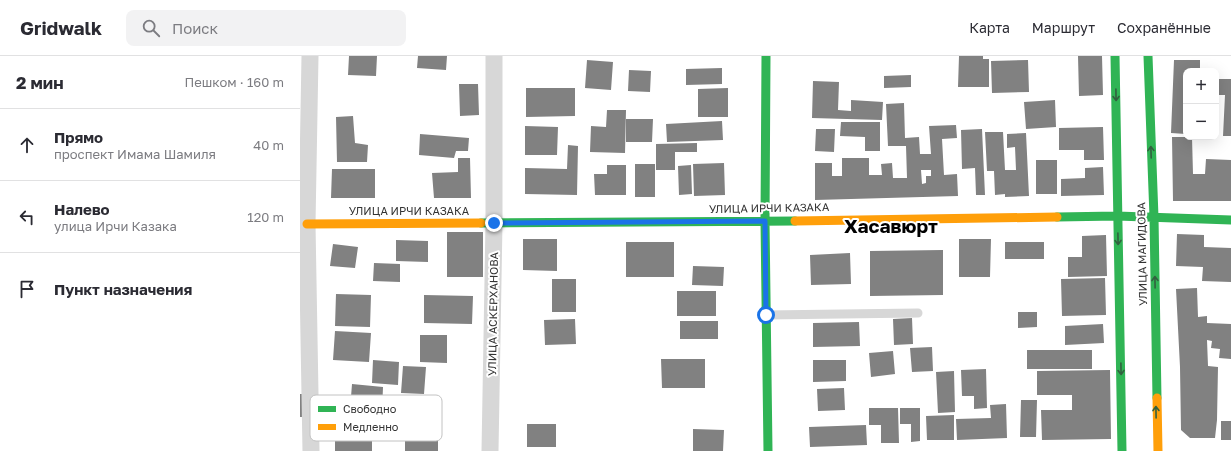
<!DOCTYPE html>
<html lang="ru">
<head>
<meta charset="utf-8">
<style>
  body { margin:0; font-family:"Golos Text",sans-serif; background:#f2f2f3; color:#2b2b33 }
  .controls { position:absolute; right:12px; top:12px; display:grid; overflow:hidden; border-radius:8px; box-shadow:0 4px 16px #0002 }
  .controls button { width:36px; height:36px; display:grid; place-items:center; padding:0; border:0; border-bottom:1px solid #e1e1e2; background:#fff; color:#2b2b33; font:20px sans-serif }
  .stop { position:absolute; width:12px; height:12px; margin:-9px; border:3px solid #1a73e8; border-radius:50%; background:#fff }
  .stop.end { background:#1a73e8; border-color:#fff; box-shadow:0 1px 4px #0008 }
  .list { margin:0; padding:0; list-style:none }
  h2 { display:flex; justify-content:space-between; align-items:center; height:52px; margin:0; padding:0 16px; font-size:17px }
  h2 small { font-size:13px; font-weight:400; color:#7c7c81 }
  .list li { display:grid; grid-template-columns:26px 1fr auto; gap:12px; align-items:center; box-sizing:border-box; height:72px; padding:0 16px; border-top:1px solid #e1e1e2 }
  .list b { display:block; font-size:15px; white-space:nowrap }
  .list p { margin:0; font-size:13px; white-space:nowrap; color:#7c7c81 }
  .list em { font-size:13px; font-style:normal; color:#7c7c81 }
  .icon { flex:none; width:22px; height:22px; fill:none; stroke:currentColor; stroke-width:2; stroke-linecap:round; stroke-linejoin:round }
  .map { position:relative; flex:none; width:931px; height:395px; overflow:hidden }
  header { display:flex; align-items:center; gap:24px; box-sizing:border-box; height:56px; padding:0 20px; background:#fff; border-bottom:1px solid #e1e1e2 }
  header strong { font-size:19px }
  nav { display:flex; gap:22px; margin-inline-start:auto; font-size:14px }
  .search { width:280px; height:36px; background:#f2f2f3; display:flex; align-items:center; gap:10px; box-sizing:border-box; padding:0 14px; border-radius:8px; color:#7c7c81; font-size:15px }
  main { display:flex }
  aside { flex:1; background:#fff }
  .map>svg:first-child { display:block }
  .building { fill:#818181; fill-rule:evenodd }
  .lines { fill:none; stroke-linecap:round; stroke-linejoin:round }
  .lane { stroke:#d7d7d7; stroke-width:9 }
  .street { stroke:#d7d7d7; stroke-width:17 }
  .fast { stroke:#30b455; stroke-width:9 }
  .slow { stroke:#ff9f0a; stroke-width:9 }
  .oneway { stroke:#32603f }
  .route { stroke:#1a73e8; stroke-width:5 }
  .labels { text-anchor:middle; stroke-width:4; stroke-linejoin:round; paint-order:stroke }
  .street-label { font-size:11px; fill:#333; stroke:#fff }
  .town-label { font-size:19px; font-weight:bold; fill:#000; stroke:#fff }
  .key { fill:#fff; stroke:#c2c2c2; stroke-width:1 }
  .key-label { font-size:11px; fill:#333 }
</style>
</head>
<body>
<header>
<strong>Gridwalk</strong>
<div class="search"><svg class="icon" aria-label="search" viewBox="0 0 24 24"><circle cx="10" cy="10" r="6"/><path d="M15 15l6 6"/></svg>Поиск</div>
<nav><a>Карта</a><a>Маршрут</a><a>Сохранённые</a></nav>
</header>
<main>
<aside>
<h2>2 мин<small>Пешком · 160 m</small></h2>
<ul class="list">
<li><svg class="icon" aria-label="ahead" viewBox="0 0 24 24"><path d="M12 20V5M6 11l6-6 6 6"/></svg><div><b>Прямо</b><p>проспект Имама Шамиля</p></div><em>40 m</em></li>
<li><svg class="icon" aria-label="left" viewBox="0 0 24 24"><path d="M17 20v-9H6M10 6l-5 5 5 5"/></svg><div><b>Налево</b><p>улица Ирчи Казака</p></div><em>120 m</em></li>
<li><svg class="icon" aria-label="arrive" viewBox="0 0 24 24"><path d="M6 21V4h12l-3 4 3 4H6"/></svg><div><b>Пункт назначения</b></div></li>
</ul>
</aside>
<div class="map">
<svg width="931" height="395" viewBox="0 0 931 395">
  <rect width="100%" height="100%" fill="#fff"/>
  <!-- building -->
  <path class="building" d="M49 0H77L76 20 48 19Z
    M118 0H147L146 14 117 12Z
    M659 0H683V3H689V31H658Z
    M778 0H802L803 39 779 40Z
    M287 4 313 6 311 34 285 32Z
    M728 4 729 36 692 37 691 5Z
    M874 4H900V15H886V78L871 77Z
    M422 12V28L386 29V13Z
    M329 14 351 15 350 36 328 35Z
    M611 19V31L584 32V20Z
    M916 23H931V80H923L925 39H916Z
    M513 25 539 26 538 54 551 55V44L583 46 582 64 512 62Z
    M159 28H178L179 59 160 60Z
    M226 32H275V60L226 61Z
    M428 32V61H398V33Z
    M755 44 756 71 726 73 724 46Z
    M604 47 605 82 619 81 620 98H631L629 70 656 69 657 82 642 83 644 119 657 118 658 140 515 144V107H532V120H542V102H569V119H582L581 108 592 107 593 122H607L606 90H588L586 48ZM621 114H631V120H626V127L622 128Z
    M307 54H326L325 97 290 96 291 70 306 71Z
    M53 60 55 87 68 89 67 106H37L36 61Z
    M326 63H353L352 86H326Z
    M422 65 423 84 367 86 366 68Z
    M541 66H580V95H565V81L540 80Z
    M225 70 258 71 257 99H225Z
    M803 71 804 104H784V94H759V72Z
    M516 73H535L534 96 515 95Z
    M682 73 685 139H676L675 112 662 113 661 74Z
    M685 76H703L705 114H716L715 91 707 92V78L726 77 729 140 705 141V138L695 139 694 115H687Z
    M120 78 169 82 168 95H156L154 102 119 99Z
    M872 81H892L893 118H905L906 103 931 104V145H873Z
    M397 87V96H375V114H356V88Z
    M268 89 278 90 277 139 225 138V112L267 113Z
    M158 102H170L171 142H134L132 117 158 116Z
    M736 104H757V138H736Z
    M424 107 425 139 394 140 393 108Z
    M335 108H355V141H335Z
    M307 109H326V139H295L294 118H307Z
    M391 109 392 138 379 139 378 110Z
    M803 111 804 139 761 140V123L785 122V112Z
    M32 113H75V142H31Z
    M147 176H183V221H147Z
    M877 178 904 179V191L931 192V226L902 225 903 211 876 210Z
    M806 179 807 220 768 221V201H782V180Z
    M223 183H257V215L223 214Z
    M659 183H691L690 221H659Z
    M96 184 128 185V206L96 205Z
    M326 186H374V221H326Z
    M705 186H744V203H705Z
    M33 188 58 191 55 212 30 210Z
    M643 194V239L570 240V195Z
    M550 197 551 228 511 229 510 199Z
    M74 207 100 208V226L73 225Z
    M393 210 424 211 423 230 392 229Z
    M805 222 806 259 762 260 761 223Z
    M252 223H276V256H252Z
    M897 232 898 261 907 260V267L931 268V303L919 302 920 293 911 292 912 285 907 284 908 310 918 311 917 364 915 382H890L881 374 880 311 876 233Z
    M377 235H416V260H377Z
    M36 238 71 239 70 271 35 270Z
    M124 239 173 240 172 268 124 267Z
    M718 256H737V271L718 272Z
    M612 262 613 288 594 289 593 263Z
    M275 263 276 288 245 289 244 264Z
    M380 265H418V283H380Z
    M559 266 560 290 513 291V267Z
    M803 268 804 287 765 289V270Z
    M35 275 71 277 69 306 33 304Z
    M120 279H147V307L120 306Z
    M632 291 633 315 612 316 610 292Z
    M727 294H792V313H727Z
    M593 295 595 318 571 321 569 297Z
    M361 303H405V332H362Z
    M73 304 99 306 98 329 72 327Z
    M513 304H546V325L513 326Z
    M103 310 126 311 124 338 101 337Z
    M686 313 687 352 674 353V340H662L661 314Z
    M810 314 811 383 742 384 741 354H772V339H737V315Z
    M654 315 655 356 638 357 636 316Z
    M52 328 83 331 82 356 50 354Z
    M544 332 545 354 518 355 517 333Z
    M0 338H4L5 361H0Z
    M721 344H737L736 381H720Z
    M706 348 707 382 657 384 656 363 691 362 690 349Z
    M569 352H598L599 387H581V369H569Z
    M600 352H620V385L611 386V368H600Z
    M654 359V384H627L626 360Z
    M921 365H931V384H921Z
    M227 368H256V391H227Z
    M566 369 567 389 510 391 509 371Z
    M393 373 424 374 423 395H393Z
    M105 374H138V395H105Z
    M72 375V395H35V376Z"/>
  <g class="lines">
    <!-- lane -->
    <path class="lane" d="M466 259 618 257"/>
    <!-- street -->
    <path class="street" d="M10 0 7 168 11 395
      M190 395 194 167V0"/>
    <!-- fast -->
    <path class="fast" d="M466 0 465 165 468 395
      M815 0 822 395
      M848 0 854 161 857 342
      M757 161 817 160 931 164
      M181 167 495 165"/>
    <!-- slow -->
    <path class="slow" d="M495 165 757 161
      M7 168 181 167
      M857 342 858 395"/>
  </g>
  <!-- one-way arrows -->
  <defs><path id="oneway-shaft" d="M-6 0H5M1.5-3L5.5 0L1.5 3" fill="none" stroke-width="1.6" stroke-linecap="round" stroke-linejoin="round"/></defs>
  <g class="oneway">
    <use href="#oneway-shaft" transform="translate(816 39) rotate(89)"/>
    <use href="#oneway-shaft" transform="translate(851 96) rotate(-92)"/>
    <use href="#oneway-shaft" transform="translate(818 183) rotate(89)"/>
    <use href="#oneway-shaft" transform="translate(855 226) rotate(-91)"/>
    <use href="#oneway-shaft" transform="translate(821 313) rotate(89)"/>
    <use href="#oneway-shaft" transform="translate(856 356) rotate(-91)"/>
  </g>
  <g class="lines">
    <!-- route -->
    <path class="route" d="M194 167 465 165 466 259"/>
  </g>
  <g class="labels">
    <!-- street labels -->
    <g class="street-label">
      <text transform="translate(469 152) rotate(-1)" y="4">УЛИЦА ИРЧИ КАЗАКА</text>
      <text x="109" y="159">УЛИЦА ИРЧИ КАЗАКА</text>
      <text transform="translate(842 198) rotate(-91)" y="4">УЛИЦА МАГИДОВА</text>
      <text transform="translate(193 258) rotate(-89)" y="4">УЛИЦА АСКЕРХАНОВА</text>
    </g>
    <!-- town labels -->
    <g class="town-label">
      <text x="591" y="177">Хасавюрт</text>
    </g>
  </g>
  <!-- legend -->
  <rect x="10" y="339" width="132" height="46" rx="6" class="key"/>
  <rect x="18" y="350" width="18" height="6" fill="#30b455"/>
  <rect x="18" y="368" width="18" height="6" fill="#ff9f0a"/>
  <g class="key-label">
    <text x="43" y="357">Свободно</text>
    <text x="43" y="375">Медленно</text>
  </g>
</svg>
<div class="controls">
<button>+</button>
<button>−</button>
</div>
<div class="stop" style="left:466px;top:259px"></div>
<div class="stop end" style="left:194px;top:167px"></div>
</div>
</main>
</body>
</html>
